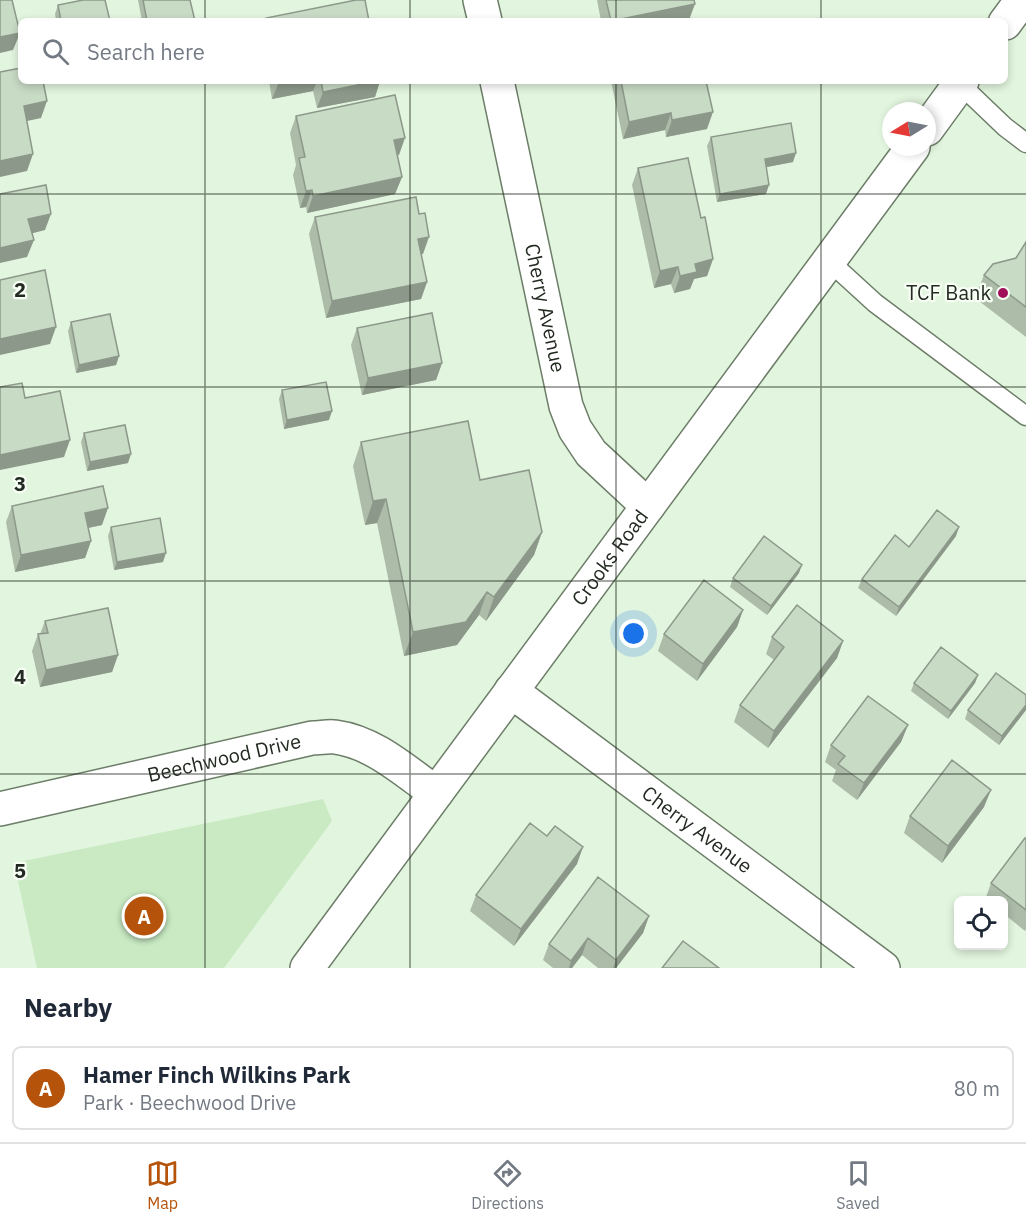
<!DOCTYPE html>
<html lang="en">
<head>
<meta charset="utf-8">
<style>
  body { margin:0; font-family:"IBM Plex Sans",sans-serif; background:#f2f2f3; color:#1f2937 }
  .controls { position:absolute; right:18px; bottom:18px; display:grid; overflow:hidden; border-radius:9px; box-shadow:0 3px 9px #0003 }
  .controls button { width:54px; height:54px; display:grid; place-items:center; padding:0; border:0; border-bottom:2px solid #e0e1e3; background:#fff; color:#1f2937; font:30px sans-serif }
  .compass { position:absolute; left:882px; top:102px; width:54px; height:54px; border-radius:50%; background:#fff; box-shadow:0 3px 9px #0003; rotate:260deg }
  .you { position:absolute; left:634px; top:634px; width:21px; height:21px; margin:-15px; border:4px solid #fff; border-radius:50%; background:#1a73e8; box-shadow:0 0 0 9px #1a73e833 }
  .badge { display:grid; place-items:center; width:39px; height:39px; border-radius:50%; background:#b45309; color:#fff; font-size:20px; font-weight:700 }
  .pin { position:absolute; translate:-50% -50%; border:3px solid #fff; box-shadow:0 2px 6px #0006 }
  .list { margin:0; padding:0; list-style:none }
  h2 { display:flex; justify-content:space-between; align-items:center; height:78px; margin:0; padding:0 24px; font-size:26px }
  h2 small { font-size:20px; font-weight:400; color:#747a83 }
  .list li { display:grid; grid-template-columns:39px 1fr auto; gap:18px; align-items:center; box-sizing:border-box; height:84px; margin:0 12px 12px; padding:0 12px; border:2px solid #e0e1e3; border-radius:9px }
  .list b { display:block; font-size:22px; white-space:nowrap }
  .list p { margin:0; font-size:20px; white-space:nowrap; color:#747a83 }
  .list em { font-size:20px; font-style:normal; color:#747a83 }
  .icon { flex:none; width:33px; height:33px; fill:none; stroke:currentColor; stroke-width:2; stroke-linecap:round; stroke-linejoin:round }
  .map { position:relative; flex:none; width:1026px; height:968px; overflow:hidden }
  .search { position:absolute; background:#fff; box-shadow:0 3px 9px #0003; left:18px; right:18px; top:18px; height:66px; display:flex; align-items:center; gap:15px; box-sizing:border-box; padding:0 21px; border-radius:9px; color:#747a83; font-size:22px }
  .sheet { height:174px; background:#fff }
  nav { display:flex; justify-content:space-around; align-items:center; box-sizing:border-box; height:84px; border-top:2px solid #e0e1e3; background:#fff; font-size:16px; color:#747a83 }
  nav a { display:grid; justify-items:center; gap:3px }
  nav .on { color:#b45309 }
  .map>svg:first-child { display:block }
  .green { fill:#c9eac3 }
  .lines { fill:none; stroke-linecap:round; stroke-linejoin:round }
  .lane-casing { stroke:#6c7d68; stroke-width:21 }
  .street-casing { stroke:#6c7d68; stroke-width:36 }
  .secondary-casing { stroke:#6c7d68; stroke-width:36 }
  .lane { stroke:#fff; stroke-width:18 }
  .street { stroke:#fff; stroke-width:33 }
  .secondary { stroke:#fff; stroke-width:33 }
  .wall { fill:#acbca9 }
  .shaded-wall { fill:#8c998a }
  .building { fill:#c8dbc5; stroke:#8c998a; stroke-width:1.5 }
  .grid { fill:none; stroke:#232a21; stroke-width:1.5; stroke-opacity:0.55 }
  .poi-dot { fill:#9f1059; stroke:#f7fff5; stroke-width:2 }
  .labels { text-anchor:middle; stroke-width:4.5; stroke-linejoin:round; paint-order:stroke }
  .poi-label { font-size:20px; fill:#232a21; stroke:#f7fff5; text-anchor:end }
  .street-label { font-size:20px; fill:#232a21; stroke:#f7fff5 }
  .grid-label { font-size:20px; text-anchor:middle; font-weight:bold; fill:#232a21; stroke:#f7fff5; stroke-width:4.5; stroke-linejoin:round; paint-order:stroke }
</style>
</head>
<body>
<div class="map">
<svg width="1026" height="968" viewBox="0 0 1026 968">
  <rect width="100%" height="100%" fill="#e2f5de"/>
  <!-- green -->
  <path class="green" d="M323 799 332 821 224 968H37L14 863Z"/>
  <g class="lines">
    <!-- lane casing -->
    <g class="lane-casing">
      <path id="lane" d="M960 84 1005 127 1026 143
        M829 261 875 303 1026 416"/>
    </g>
    <!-- street casing -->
    <g class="street-casing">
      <g id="street">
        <path d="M480 0 485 21"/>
        <path id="s1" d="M497 81 566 406 575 429 591 453 648 506"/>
        <path id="s2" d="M511 691 883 968"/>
        <path id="s3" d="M0 809 312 738C320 738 328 736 335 737 374 742 406 772 436 793"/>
      </g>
    </g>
    <!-- secondary casing -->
    <g class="secondary-casing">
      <g id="secondary">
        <path d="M1005 23 1022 0"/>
        <path d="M927 129 962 81"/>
        <path id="s4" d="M307 968 913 147"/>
      </g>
    </g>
    <!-- lane -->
    <use href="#lane" class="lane"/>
    <!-- street -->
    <use href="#street" class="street"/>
    <!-- secondary -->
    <use href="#secondary" class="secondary"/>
  </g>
  <!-- wall -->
  <path class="wall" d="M138 0H190L195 21H142Z
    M597 0H694L689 20 687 21H601Z
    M58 5 110 21H56L55 14Z
    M269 81H380L375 97 317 108 313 91 272 99Z
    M611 81H706L707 129 666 137 665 130 623 139Z
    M296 116 399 155H397L402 177 395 194 307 213 306 207 300 208 293 175 296 165 290 133Z
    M711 137 793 162 766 167V194L717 202 707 146Z
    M638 168 701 218 713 259 707 276 694 279 690 289 674 293 671 284 654 288 632 185Z
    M315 217 423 254H421L427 282 421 299 326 318 309 234Z
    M1026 242V337L975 298 984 275 1016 258Z
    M71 322 119 356 116 365 76 373 68 331Z
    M357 328 442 363 436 380 362 395 351 345Z
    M282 390 329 420 284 429 279 399Z
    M84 433 128 463 87 471 81 442Z
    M361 442 480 480 542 532 534 555 486 621 479 615 457 645 404 656 377 523 365 525 353 466Z
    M12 506 102 525 88 528 91 541 85 558 15 572 6 522Z
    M111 527 163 562 114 570 108 536Z
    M956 536 896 616 858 588 862 579Z
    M799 573 767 615 730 587 733 578Z
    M743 610 737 627 697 681 658 651 664 634Z
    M45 621 118 655 112 672 40 687 32 651 38 634H40Z
    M772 637 843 641 837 658 768 748 734 722 740 705 774 660 766 654Z
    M978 675 975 683 948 719 911 691 914 683Z
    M1026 695V710L999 745 965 719 968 710Z
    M908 725 901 742 857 800 832 781 836 770 825 762 831 745Z
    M984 807 942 863 904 833 910 816Z
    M1026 839V929L1025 931 1004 914V900H985L991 883Z
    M577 864 514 946 470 911 476 895Z
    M649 916 643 933 616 968H598L582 955 572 968H553L543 960 549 944Z"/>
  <!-- shaded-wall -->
  <path class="shaded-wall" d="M695 4 689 20 687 21H612Z
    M20 33 13 50 0 53V37Z
    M284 81H317L313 91 272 99 279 82Z
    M377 81H380L375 97 317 108 323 92Z
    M47 101 41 118 18 123 24 106Z
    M713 112 707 129 666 137 672 120Z
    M671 113 665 130 623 139 629 122Z
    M405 138 399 155 387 157 394 140Z
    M796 153 793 162 762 168 765 159Z
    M33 154 27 171 0 177V161Z
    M402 177 395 194 307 213 313 196Z
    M769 185 766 194 717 202 720 194Z
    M312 190 306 207 300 208 306 191Z
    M51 214 45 230 22 236 28 219Z
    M429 237 423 254 412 256 418 239Z
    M34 240 27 257 0 263V248Z
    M713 259 707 276 694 279 690 289 674 293 680 276 695 264Z
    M678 267 671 284 654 288 660 271Z
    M427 282 421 299 326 318 332 301Z
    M56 327 50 344 0 355V339Z
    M119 356 116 365 76 373 79 365Z
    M442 363 436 380 362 395 368 378Z
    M332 411 329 420 284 429 287 420Z
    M70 440 64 457 0 470V455Z
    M131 454 128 463 87 471 90 462Z
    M386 499 377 523 365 525 373 501Z
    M108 508 102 525 78 530 85 513Z
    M959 527 956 536 896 616 899 607Z
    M542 532 534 555 486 621 494 597Z
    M91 541 85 558 15 572 21 555Z
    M166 553 163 562 114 570 117 562Z
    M802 565 799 573 767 615 771 606Z
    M487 592 479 615 457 645 404 656 413 632Z
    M743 610 737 627 697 681 703 664Z
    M843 641 837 658 768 748 774 731Z
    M118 655 112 672 40 687 46 670Z
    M978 675 975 683 948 719 951 711Z
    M1026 705V710L999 745 1002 736Z
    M908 725 901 742 857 800 864 783Z
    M991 790 984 807 942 863 948 846Z
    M583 847 577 864 514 946 521 929Z
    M649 916 643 933 616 968H613L616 960Z
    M588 938 582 955 572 968H569L571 961Z"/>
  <!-- building -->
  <path class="building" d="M0 0H12L20 33 0 37Z
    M83 0H105L110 21H61L58 5Z
    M143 0H190L195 21H147Z
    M356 0H365L369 21H266V18Z
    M606 0H694L695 4 611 21Z
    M21 68V81H43L47 101 24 106 33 154 0 161V72Z
    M321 81H377L323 92Z
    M621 81H706L713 112 672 120 671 113 629 122Z
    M395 95 405 138 394 140 402 177 313 196 312 190 306 191 299 158 305 157 296 116Z
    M791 123 796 153 765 159 769 185 720 194 711 137Z
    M688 158 701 218 705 217 713 259 695 264 697 272 680 276 678 267 660 271 638 168Z
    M46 185 51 214 28 219 34 240 0 248V194Z
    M416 197 419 214 425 213 429 237 418 239 427 282 332 301 315 217Z
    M1026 242V307L984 275 993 264 1016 258Z
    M45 270 56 327 0 339V280Z
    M432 313 442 363 368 378 357 328Z
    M110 314 119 356 79 365 71 322Z
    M326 382 332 411 287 420 282 390Z
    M22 383 25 398 60 391 70 440 0 455V387Z
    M468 421 480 480 529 470 542 532 494 597 487 592 466 622 413 632 386 499 373 501 361 442Z
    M125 425 131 454 90 462 84 433Z
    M103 486 108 508 85 513 91 541 21 555 12 506Z
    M937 510 959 527 899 607 862 579 895 535 909 547Z
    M160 518 166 553 117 562 111 527Z
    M764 536 802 565 771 606 733 578Z
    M704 580 743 610 703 664 664 634Z
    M797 605 843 641 774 731 740 705 784 647 772 637Z
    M108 608 118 655 46 670 38 634 48 633 45 621Z
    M941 647 978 675 951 711 914 683Z
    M996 673 1026 695V705L1002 736 968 710Z
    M868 696 908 725 864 783 838 764 845 756 831 745Z
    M952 760 991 790 948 846 910 816Z
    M530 823 547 836 555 826 583 847 521 929 476 895Z
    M1025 838 1026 839V910L991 883Z
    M598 877 649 916 616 960 588 938 571 961 549 944Z
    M683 941 719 968H662Z"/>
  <!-- grid -->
  <path class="grid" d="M205 0V21M410 0V21M616 0V21M821 0V21M205 81V968M410 81V968M616 81V968M821 81V968M0 194H1026M0 387H1026M0 581H1026M0 774H1026"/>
  <!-- markers -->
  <circle class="poi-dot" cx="1003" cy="293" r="6"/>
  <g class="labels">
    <!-- poi labels -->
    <g class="poi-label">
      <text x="991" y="300">TCF Bank</text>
    </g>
    <!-- street labels -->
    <g class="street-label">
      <text dy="7" stroke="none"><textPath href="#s1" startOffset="232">Cherry Avenue</textPath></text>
      <text dy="7" stroke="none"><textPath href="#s4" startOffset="510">Crooks Road</textPath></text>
      <text dy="7" stroke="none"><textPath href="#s3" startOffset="230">Beechwood Drive</textPath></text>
      <text dy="7" stroke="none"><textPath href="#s2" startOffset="232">Cherry Avenue</textPath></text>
    </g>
  </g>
  <g class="grid-label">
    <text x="20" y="297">2</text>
    <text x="20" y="491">3</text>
    <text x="20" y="684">4</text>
    <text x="20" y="878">5</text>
  </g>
</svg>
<div class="controls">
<button><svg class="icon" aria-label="locate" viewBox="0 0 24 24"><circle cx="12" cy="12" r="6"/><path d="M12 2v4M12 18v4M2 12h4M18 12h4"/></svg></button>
</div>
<svg class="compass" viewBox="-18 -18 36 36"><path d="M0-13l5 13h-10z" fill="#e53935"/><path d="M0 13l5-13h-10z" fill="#747a83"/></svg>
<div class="you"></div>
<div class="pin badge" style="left:144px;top:916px">A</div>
<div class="search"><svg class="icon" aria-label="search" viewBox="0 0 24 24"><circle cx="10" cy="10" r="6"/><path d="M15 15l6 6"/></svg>Search here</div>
</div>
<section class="sheet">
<h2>Nearby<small></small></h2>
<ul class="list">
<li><span class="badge">A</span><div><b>Hamer Finch Wilkins Park</b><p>Park · Beechwood Drive</p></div><em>80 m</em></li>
</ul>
</section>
<nav>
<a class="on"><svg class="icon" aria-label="map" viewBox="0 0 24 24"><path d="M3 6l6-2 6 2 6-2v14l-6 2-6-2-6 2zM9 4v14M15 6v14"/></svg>Map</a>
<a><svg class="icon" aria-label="directions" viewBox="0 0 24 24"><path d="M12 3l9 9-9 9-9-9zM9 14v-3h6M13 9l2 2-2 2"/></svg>Directions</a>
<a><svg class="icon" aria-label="saved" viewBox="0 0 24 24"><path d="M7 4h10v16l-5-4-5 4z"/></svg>Saved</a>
</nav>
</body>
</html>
